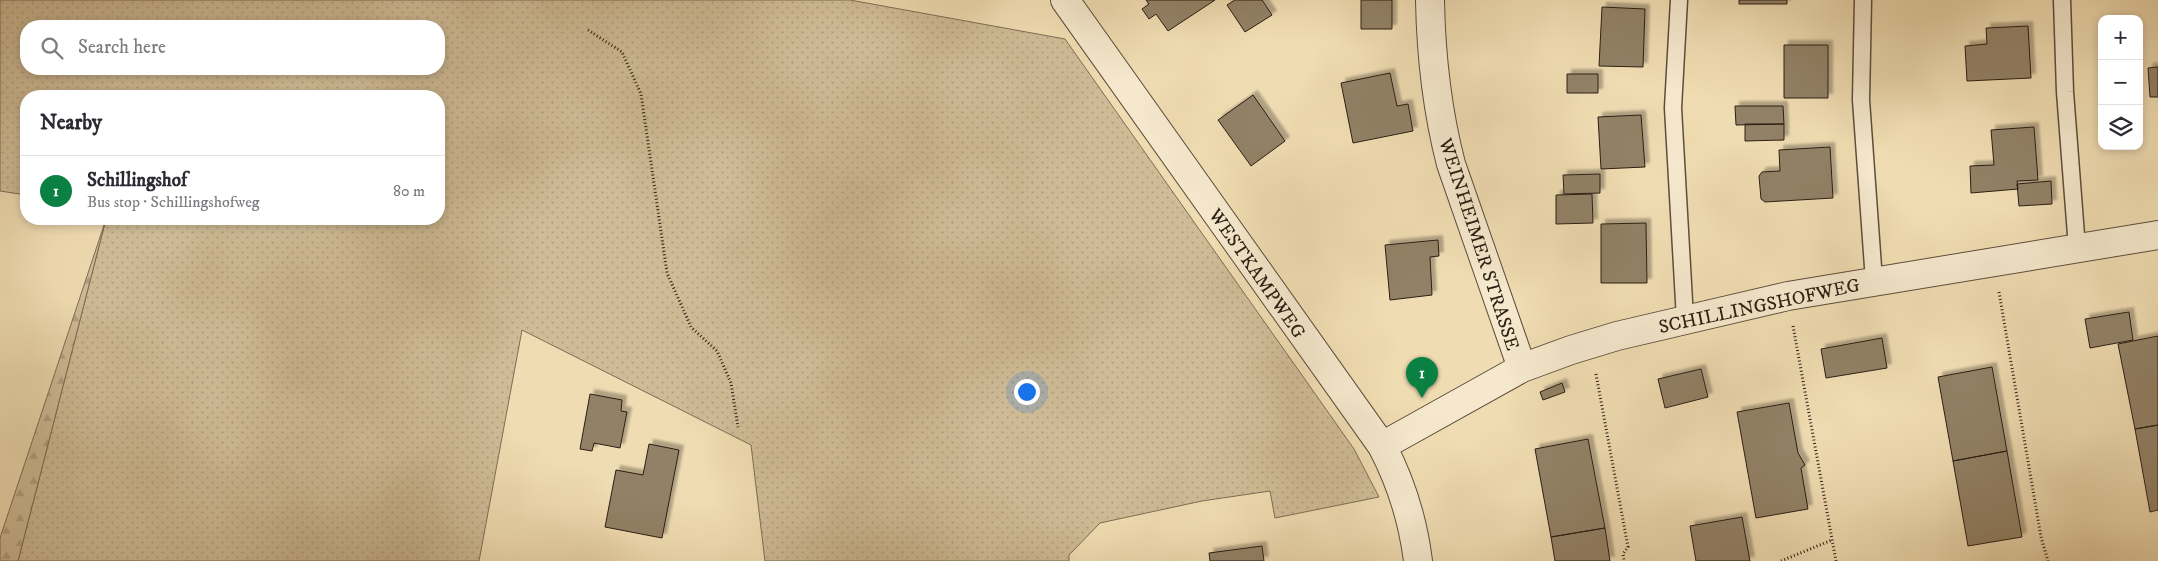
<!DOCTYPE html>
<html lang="en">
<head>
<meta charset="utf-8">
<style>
  body { margin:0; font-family:"IM FELL DW Pica",serif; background:#f7f7f7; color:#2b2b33 }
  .controls { position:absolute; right:15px; top:15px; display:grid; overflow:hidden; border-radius:10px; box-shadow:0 2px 8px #0003 }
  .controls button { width:45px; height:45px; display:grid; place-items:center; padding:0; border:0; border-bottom:1px solid #e1e1e2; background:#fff; color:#2b2b33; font:25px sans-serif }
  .you { position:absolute; left:1026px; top:391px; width:18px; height:18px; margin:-12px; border:4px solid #fff; border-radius:50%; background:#1a73e8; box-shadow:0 0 0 8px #1a73e833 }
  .badge { display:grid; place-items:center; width:32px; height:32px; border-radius:50%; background:#0b8043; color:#fff; font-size:16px; font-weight:700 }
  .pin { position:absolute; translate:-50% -41px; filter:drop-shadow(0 1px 2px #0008) }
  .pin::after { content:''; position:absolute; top:26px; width:18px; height:15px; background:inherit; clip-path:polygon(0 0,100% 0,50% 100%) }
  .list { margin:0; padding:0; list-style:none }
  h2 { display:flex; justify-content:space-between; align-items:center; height:65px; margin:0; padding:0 20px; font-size:21px }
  h2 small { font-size:16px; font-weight:400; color:#7c7c81 }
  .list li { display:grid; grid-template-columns:32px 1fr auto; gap:15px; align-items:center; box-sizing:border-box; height:70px; padding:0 20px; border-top:1px solid #e1e1e2 }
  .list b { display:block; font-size:19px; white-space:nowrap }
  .list p { margin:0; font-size:16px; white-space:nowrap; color:#7c7c81 }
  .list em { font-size:16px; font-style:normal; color:#7c7c81 }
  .icon { flex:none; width:28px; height:28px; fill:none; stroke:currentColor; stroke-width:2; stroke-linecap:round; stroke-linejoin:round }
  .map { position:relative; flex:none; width:2158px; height:561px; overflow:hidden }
  .search { position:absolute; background:#fff; box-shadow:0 2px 8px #0003; left:20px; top:20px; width:425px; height:55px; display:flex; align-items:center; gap:12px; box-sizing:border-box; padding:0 18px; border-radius:20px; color:#7c7c81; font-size:19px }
  .panel { position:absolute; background:#fff; box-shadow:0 2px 8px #0003; left:20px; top:90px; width:425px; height:135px; border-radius:20px }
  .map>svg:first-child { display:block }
  .grass { fill:url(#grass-dots); stroke:#7e6d55; fill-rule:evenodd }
  .forest { fill:url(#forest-firs); stroke:#7e6d55 }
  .building { fill:#928166; stroke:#2c1e13; filter:url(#shadow) }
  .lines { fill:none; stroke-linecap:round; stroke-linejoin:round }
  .lane-casing { stroke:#5d4e3b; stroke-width:19 }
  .street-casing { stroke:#5d4e3b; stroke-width:30 }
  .path { stroke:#2c1e13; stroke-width:3; stroke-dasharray:1 2.5; stroke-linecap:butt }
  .lane { stroke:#f5e8cd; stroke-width:16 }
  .street { stroke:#f5e8cd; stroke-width:28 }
  .labels { text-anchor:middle; stroke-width:4.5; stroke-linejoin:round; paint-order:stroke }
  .street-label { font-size:19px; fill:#2c1e13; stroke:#f5e8cd }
</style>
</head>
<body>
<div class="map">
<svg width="2158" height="561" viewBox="0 0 2158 561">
  <defs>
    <pattern id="grass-dots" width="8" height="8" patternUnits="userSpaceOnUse" patternTransform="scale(1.25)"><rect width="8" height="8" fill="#cfbc97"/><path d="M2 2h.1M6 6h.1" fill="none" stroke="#b2a181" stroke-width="1.8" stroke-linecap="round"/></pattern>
    <pattern id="forest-firs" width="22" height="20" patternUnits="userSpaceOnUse" patternTransform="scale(1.25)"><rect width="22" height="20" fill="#cfbc97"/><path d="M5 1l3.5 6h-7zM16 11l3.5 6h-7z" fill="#b2a181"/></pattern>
    <filter id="shadow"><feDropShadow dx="4.5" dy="-4.5" stdDeviation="1" flood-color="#0004"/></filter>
  </defs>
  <rect width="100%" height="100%" fill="#f0dcb2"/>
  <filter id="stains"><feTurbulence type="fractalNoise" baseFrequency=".004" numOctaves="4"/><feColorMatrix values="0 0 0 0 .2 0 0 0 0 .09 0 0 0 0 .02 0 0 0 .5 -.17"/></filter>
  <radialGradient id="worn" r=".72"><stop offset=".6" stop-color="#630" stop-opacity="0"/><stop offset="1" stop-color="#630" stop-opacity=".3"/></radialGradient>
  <!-- grass -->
  <path class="grass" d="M0 0H850L1065 39 1354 449 1379 497 1275 518 1270 491 1202 501 1100 523 1069 555V561H765L751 445 522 330 479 561H18L106 219H439V96H26V195L0 191ZM26 26H439V69H26Z"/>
  <!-- forest -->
  <path class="forest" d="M106 219 18 561H0V538Z"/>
  <!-- building -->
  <path class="building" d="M1146 0H1215L1168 31 1156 14 1149 19 1142 9 1149 4Z
    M1235 0H1262L1272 15 1245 32 1227 5Z
    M1361 0H1392V29H1361Z
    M1739 0H1787V4H1739Z
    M1602 7 1645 9 1643 67 1599 66Z
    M2028 26 2031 78 1967 81 1965 46 1987 44 1986 28Z
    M1784 45H1828V98H1784Z
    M2158 67V97H2150L2148 68Z
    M1390 73 1397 106 1408 104 1413 131 1353 143 1341 83Z
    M1567 74H1598V93H1567Z
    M1253 95 1285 141 1251 166 1218 120Z
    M1735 106H1783L1784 124 1736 125Z
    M1641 115 1645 167 1601 169 1598 117Z
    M1745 124H1784V140L1745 141Z
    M2034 127 2038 180 2017 181 2018 189 1971 193 1970 166 1994 165 1991 130Z
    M1830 147 1833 198 1765 202 1761 199 1759 176 1762 172 1780 171 1779 150Z
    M1600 174V193L1564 194 1563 175Z
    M2051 181 2052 204 2019 206 2017 184Z
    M1592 194 1593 223 1556 224V195Z
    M1646 223 1647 283H1601V224Z
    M1438 240 1439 256 1430 257 1432 295 1390 300 1385 245Z
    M2129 312 2133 340 2090 348 2085 319Z
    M2158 336V425L2135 429 2118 344Z
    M1882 338 1887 368 1826 378 1821 349Z
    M1992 367 2007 451 1953 461 1938 377Z
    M1701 369 1708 397 1665 408 1658 379Z
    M1562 383 1565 392 1543 400 1540 392Z
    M590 394 622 400 621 411 627 412 620 448 594 443 592 451 580 449Z
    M1789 403 1798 453 1805 465 1801 468 1808 509 1756 518 1737 412Z
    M2158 425V510L2150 512 2135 429Z
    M1588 439 1605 528 1551 537 1535 449Z
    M649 444 679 450 662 538 605 527 616 470 643 475Z
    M2007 451 2022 537 1968 546 1953 461Z
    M1742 517 1750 561H1696L1690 526Z
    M1605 528 1610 561H1555L1551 537Z
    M1262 546 1264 561H1210L1209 553Z"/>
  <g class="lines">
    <!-- lane casing -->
    <g class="lane-casing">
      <path id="lane" d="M1679 0 1673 108 1685 319
        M1863 0 1861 100 1874 281
        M2062 0 2065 92 2077 248"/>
    </g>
    <!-- street casing -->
    <g class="street-casing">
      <path id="street" d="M1065 0 1382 446C1401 482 1413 521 1418 561
        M1430 0C1431 56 1437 110 1451 164L1522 368
        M1382 446 1522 368 1571 350 1617 336 1788 296 2158 235"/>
    </g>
    <!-- path -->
    <path class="path" d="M588 30 622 52 641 94 667 273 691 327 717 351 731 383 738 427
      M1999 292 2041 537 2048 561
      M1793 326 1836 561
      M1596 374 1628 547 1623 554 1624 561
      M1781 561 1832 540"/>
    <!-- lane -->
    <use href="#lane" class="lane"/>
    <!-- street -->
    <use href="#street" class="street"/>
  </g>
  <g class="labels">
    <!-- street labels -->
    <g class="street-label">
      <text transform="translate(1480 244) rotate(72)" y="7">WEINHEIMER STRASSE</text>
      <text transform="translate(1258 273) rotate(55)" y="7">WESTKAMPWEG</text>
      <text transform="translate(1759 305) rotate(-12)" y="7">SCHILLINGSHOFWEG</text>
    </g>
  </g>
  <rect width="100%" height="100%" filter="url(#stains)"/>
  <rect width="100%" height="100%" fill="url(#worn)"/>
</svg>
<div class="controls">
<button>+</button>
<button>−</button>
<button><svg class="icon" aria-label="layers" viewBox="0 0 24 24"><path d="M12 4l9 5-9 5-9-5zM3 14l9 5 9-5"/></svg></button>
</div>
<div class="you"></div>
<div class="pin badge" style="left:1422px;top:398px">1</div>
<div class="search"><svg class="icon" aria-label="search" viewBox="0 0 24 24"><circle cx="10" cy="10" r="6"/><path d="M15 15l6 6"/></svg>Search here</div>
<section class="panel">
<h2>Nearby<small></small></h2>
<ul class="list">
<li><span class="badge">1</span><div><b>Schillingshof</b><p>Bus stop · Schillingshofweg</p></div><em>80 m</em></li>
</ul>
</section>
</div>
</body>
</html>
